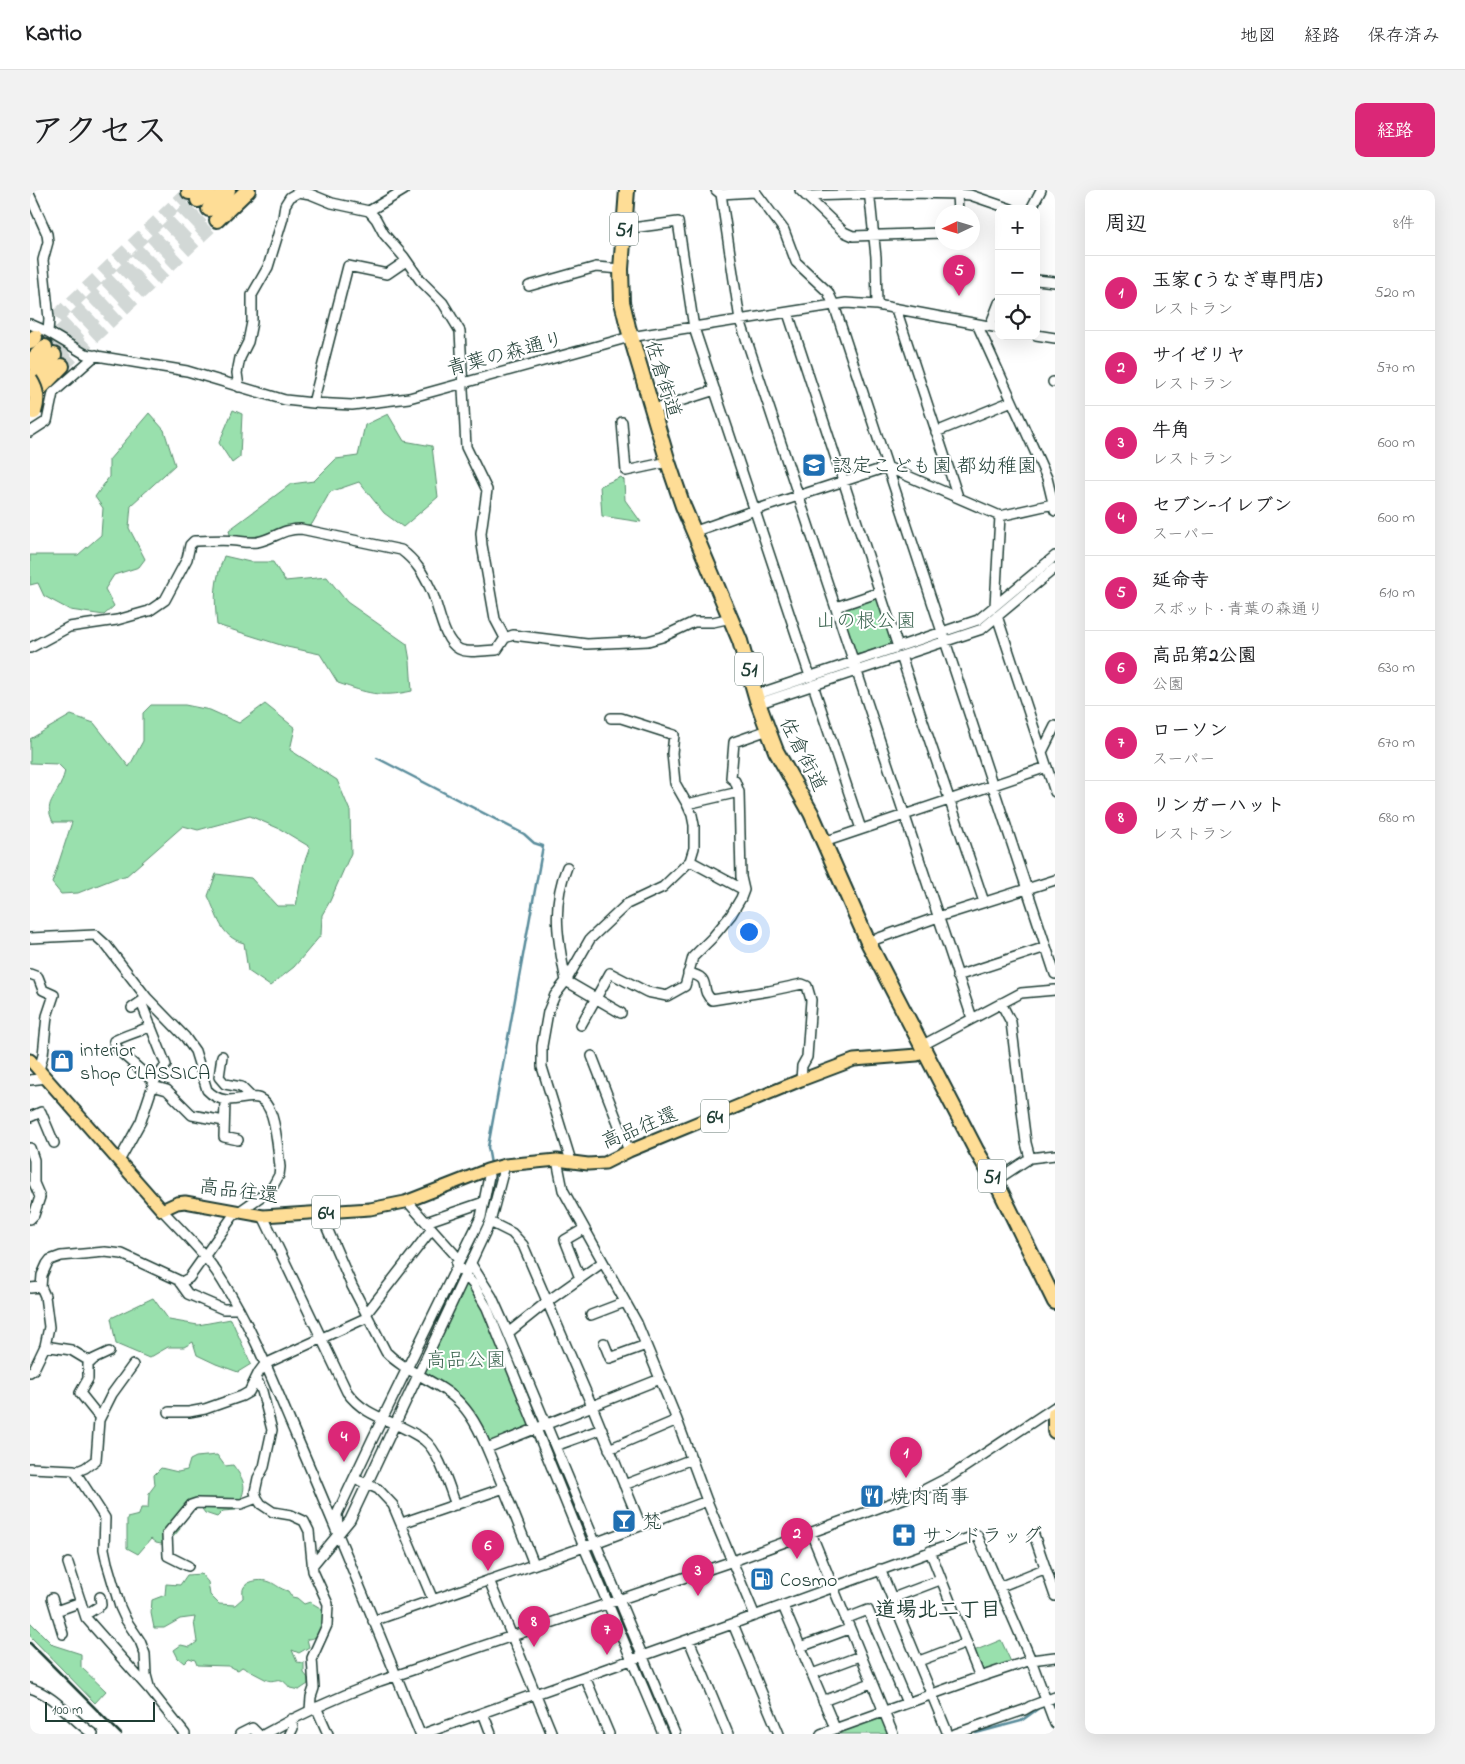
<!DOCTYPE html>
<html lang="ja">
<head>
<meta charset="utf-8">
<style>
  body { margin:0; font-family:"Indie Flower","Klee One",sans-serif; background:#f2f2f2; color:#202124 }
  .controls { position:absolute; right:15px; top:15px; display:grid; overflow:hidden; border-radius:10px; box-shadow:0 5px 20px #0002 }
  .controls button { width:45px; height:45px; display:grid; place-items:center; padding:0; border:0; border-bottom:1px solid #e0e0e0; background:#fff; color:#202124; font:25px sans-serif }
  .compass { position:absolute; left:905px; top:15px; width:45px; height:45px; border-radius:50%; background:#fff; box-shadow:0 5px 20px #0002; rotate:266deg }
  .scale { position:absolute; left:15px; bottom:12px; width:110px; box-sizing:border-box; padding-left:5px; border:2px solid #1f3d34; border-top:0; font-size:14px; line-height:18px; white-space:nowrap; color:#1f3d34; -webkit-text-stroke:4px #fff; paint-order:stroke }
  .you { position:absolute; left:718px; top:741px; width:18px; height:18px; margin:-12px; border:4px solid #fff; border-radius:50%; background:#1a73e8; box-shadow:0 0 0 8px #1a73e833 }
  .badge { display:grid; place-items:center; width:32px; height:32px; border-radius:50%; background:#db2777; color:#fff; font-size:16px; font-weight:700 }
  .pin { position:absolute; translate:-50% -41px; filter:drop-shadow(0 1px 2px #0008) }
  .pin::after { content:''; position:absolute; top:26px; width:18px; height:15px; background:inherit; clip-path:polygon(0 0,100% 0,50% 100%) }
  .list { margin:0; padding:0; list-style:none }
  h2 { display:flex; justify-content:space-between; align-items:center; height:65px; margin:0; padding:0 20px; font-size:21px }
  h2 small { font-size:16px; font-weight:400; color:#757577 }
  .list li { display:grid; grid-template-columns:32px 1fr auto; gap:15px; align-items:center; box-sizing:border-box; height:75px; padding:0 20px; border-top:1px solid #e0e0e0 }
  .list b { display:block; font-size:19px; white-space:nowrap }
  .list p { margin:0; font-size:16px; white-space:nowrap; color:#757577 }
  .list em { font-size:16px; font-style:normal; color:#757577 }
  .icon { flex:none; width:28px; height:28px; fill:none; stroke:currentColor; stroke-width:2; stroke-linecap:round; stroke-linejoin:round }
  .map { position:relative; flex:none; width:1025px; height:1544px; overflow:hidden; border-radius:10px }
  header { display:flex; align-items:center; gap:30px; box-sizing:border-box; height:70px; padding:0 25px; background:#fff; border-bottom:1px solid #e0e0e0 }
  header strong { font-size:24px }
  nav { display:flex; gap:28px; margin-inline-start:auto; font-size:18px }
  .intro { display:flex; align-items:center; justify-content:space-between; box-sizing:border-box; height:120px; padding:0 30px }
  h1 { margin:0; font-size:35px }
  .button { padding:12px 22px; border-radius:10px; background:#db2777; color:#fff; font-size:18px; font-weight:700 }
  main { display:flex; gap:30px; padding:0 30px }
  aside { flex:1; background:#fff; border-radius:10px; box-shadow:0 5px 20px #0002 }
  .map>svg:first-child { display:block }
  .green { fill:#99e0ad; stroke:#5c8e70 }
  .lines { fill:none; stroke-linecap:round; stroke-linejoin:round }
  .stream { stroke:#5a8d9c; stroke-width:2.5 }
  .highway-tunnel { stroke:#d2d8d6; stroke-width:14; stroke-dasharray:14 7; stroke-linecap:butt }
  .minor-casing { stroke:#1f3d34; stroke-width:12 }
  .major-casing { stroke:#1f3d34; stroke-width:15 }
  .highway-casing { stroke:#1f3d34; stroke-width:18 }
  .minor { stroke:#fff; stroke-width:9 }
  .major { stroke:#fedd96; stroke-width:11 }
  .highway { stroke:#fedd96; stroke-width:14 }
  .rail { stroke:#1f3d34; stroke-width:2.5 }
  .highway-bridge-casing { stroke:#1f3d34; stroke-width:18; stroke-linecap:butt }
  .highway-bridge { stroke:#fedd96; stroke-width:14 }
  .labels { text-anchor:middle; stroke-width:4; stroke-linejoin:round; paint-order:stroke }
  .shield { fill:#fff; stroke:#627771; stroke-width:1 }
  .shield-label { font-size:19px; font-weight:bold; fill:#1f3d34 }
  .street-label { font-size:20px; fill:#1f3d34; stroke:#fff }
  .poi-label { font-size:20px; fill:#1f3d34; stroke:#fff; text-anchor:start }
  .park-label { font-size:20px; fill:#3e6652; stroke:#fff }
  .neighbourhood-label { font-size:21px; font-weight:bold; fill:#1f3d34; stroke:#fff }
</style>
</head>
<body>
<header>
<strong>Kartio</strong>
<nav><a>地図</a><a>経路</a><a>保存済み</a></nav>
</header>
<div class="intro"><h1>アクセス</h1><a class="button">経路</a></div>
<main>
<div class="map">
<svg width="1025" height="1544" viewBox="0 0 1025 1544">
  <rect width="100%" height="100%" fill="#fff"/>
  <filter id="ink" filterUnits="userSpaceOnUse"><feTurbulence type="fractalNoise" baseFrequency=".02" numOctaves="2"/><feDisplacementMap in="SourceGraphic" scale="10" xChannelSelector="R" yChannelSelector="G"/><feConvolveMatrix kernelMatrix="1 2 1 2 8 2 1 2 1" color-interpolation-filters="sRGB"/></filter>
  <g filter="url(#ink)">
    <!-- green -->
    <path class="green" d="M203 220 212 224 210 267 202 273 189 253Z
      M119 223 134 240 145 275 101 315 99 338 115 369 109 377 84 385 75 399 84 416 74 425 40 420 14 406 8 393 0 395V365H48L71 345 73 318 65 307 79 287V270Z
      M358 224 374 251 402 256 408 307 373 337 354 323 329 292 300 302 282 334 229 346 201 349 199 340 261 294 284 291 306 269 328 266 335 235Z
      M591 287 594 290 595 310 611 332 572 326 570 296Z
      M194 366 220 372H243L255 391 297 387 317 412 377 454 380 471 382 501C350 508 337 503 308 493L290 464 257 457 187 435C184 406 184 393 194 366Z
      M846 405 863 449 861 454 830 464 825 463 810 419Z
      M235 514 265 538 260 560 307 590 320 621 321 663 300 711 292 725 291 745 264 777 240 796 218 781 214 753C190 747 188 726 178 706L186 684 221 688 247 716H266L274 673 280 657 250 639 220 626 168 640 153 636 95 687 86 688 48 703 31 704 22 693 42 632H23C16 617 20 613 27 601 31 595 33 588 35 581L28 574 0 573V549L41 525 64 533 99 577 113 551V523L121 515H155L180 520 209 533Z
      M440 1095 454 1119 503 1237 458 1254 445 1226 391 1183 432 1096Z
      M123 1108 139 1130 168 1135 201 1129 221 1174 208 1182 186 1174 167 1165 163 1152 154 1157H138L119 1168 86 1154 81 1128Z
      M187 1265 195 1276 203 1275C218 1295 216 1298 206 1320L193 1321 187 1327 175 1323 170 1316 163 1318 155 1324V1331L150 1333V1339L136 1355 126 1353 121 1349 108 1364 97 1358V1328L109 1325 111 1318H118L119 1303 125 1295 124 1285 131 1278 148 1282 157 1280 160 1270 166 1267Z
      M171 1384 178 1392 180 1405 189 1414 205 1415 213 1408C213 1404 212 1400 214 1397 218 1390 233 1389 240 1392 247 1395 250 1399 258 1401L262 1407 267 1408 274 1414 280 1412 292 1419 295 1423C292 1434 291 1450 277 1449L279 1457 269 1463 262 1460 267 1472 274 1473V1483L278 1488V1494L269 1500 260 1498C248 1482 246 1495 235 1489 227 1485 220 1481 212 1477L208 1480 198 1476 167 1475 165 1470 159 1468 154 1473 148 1468 144 1460 151 1455 160 1457 167 1452 164 1432 165 1427 150 1429 134 1438H124L121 1423 122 1410 135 1405 136 1394 150 1395 157 1385Z
      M0 1432 23 1455 51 1464V1477L76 1501 65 1513 0 1446Z
      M971 1450 981 1472 956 1481 950 1479 944 1461Z
      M849 1527 853 1529 860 1544H803Z"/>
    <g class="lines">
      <!-- stream -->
      <path class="stream" d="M347 568 494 644 504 653 513 656 458 957 461 974
        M458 1013 465 985 464 982
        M438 1065 448 1044
        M449 1096 462 1117
        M470 1136 560 1352
        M562 1357 607 1465
        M946 1543 991 1531 1009 1518 1025 1512"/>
      <!-- highway-tunnel -->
      <path class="highway-tunnel" d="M11 142 159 2
        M15 157 168 10
        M24 165 179 19
        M32 176 187 30"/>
      <!-- minor casing -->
      <g class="minor-casing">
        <path id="minor" d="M686 0 691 4 724 2
          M724 0 754 40 766 72 798 102 804 115 1025 784
          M770 0 814 42 823 46 912 43
          M839 0 846 67 847 115
          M691 4 710 130 942 828
          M927 4 928 22
          M0 6 17 44 18 52 13 70 19 129 18 142
          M776 6 881 3 927 4 940 5 981 19
          M1001 19 1011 0
          M339 21 374 0
          M594 39 648 32 664 138 780 486
          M1006 90 1025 92
          M499 96 566 77 591 79
          M866 119 928 307
          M758 123 868 457
          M0 134 18 142 55 164 157 181 255 210 283 213 322 215 379 208 600 147 816 113 847 115 969 138
          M947 134 1017 288 1025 321
          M960 136 969 113
          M1006 145 1025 148
          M1023 192H1025
          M209 197 207 183 210 168 218 152 222 132V105L238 77 253 28 255 15 260 7 269 2 280 4 302 13 339 21 346 29 354 44 374 67 390 90 413 113 430 141 436 257 457 300 451 343 452 355 465 429 475 448
          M283 213 318 76 357 84 376 71
          M622 220 685 200
          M592 232 596 281 638 272
          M0 242 17 231 23 203 66 165
          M906 242 982 211
          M663 342 725 320 857 277 970 326 1023 314
          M1025 366 948 430 731 503 727 510 733 512 952 439 1025 378
          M965 416 970 326
          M806 417 850 402
          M967 426 1025 602
          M0 458 39 437 87 430 119 421 135 410 157 369 160 355 164 351C178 351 193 349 207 351 214 352 220 353 227 352 244 349 251 339 271 339L371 360C386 371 393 383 401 400 409 416 412 450 429 459 439 464 455 460 467 460L475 448 483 445 557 454 618 451 632 447 664 432H683L701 428
          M871 466 954 712
          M783 495 831 639
          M1012 562 1025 536
          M657 614 709 602
          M794 652 1017 577
          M660 671 714 700
          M537 677C521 715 528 752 536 791L591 823
          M0 748 65 745 76 755 117 808 155 847 165 861 177 900C203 927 229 886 242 926 247 942 248 961 250 977L249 985 243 996 233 1005 203 1026 159 1088 150 1093
          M838 752 908 727 1025 690
          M658 783C684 788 668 799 682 810L739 801 772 794 777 796 781 810 777 867 772 876 771 890
          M0 784 8 787 13 800 24 805 17 826 13 865 9 880
          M927 786 1016 757
          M971 813 981 832 996 953 1000 968
          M102 818 115 809
          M551 835 580 783 617 802 637 806 655 796 663 767 682 748 701 725 711 708 714 700 711 687 709 602 705 591 701 588 704 552 738 540
          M121 836C108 842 96 845 84 851L88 860 124 892
          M891 856 991 803 1025 800
          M192 866 189 887 195 894 211 897 220 906
          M562 866 599 961
          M0 890 17 888
          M123 896 137 900 162 925 194 931
          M195 910 194 947 208 950
          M0 927 11 922 24 953
          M0 958 4 970V993L10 1007 4 1025 0 1029
          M527 970 533 1000 607 1133 647 1230 677 1311 725 1426
          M89 971 111 931 124 892 136 875 111 812
          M541 971 512 877V856L518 822 525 805 536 791 560 749 597 714 633 697 660 671 664 658V635L662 625 657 614 645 593 642 563 644 545 591 528H581
          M965 991 1000 968 1025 965
          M377 1011 429 1069
          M132 1020C153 1043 177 1065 193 1092 224 1141 245 1197 268 1250 310 1347 350 1446 390 1544
          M290 1022 322 1096 356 1162C377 1184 410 1191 431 1214 447 1231 455 1254 464 1275 478 1308 491 1341 504 1374
          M233 1026 317 1202C337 1230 368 1230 394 1250 409 1261 419 1297 426 1315
          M396 1032 454 1012
          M460 1032 482 1043 493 1055 562 1216 611 1336
          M426 1074 443 1094 457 1118 554 1357 633 1544
          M441 1074 462 1107 478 1143 645 1544
          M550 1088 535 1050 554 1039
          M0 1098 11 1097
          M336 1124 402 1039
          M561 1125 595 1112
          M478 1143 518 1111 573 1072
          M574 1153 580 1168 616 1155
          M15 1156 41 1160 61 1172
          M0 1182 4 1179 15 1156 19 1137 15 1106 11 1097 12 1085 17 1074 20 1070 31 1066 75 1062 92 1064 148 1090 158 1104 193 1119H208
          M139 1222H159L175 1219 212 1206 219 1202 226 1188
          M70 1228 50 1203 58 1189V1174L64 1169 79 1162
          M525 1256 572 1239
          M457 1258 630 1189
          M579 1259 647 1230
          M0 1278 44 1280 75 1328 74 1359 77 1373 90 1417 96 1430 110 1451 115 1464 116 1485 120 1500 155 1544
          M45 1282 55 1278 66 1270 69 1230 82 1204 103 1175
          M330 1291 348 1299 363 1315 403 1410
          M594 1295 662 1269
          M372 1333 474 1298
          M308 1336 307 1324 343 1248 451 1027 459 986 457 980
          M781 1343 863 1544
          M1004 1345 1025 1406
          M900 1361 950 1487
          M38 1373 56 1428 119 1499
          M158 1376 138 1366 137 1344 161 1315 167 1313 211 1314 227 1308
          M282 1376 320 1330 460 1032 475 975
          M850 1379 918 1544
          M459 1390 522 1544
          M969 1397 1014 1379
          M22 1408 33 1444
          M863 1408 910 1390
          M753 1416 805 1538
          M26 1421 51 1412
          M55 1425 71 1415 70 1407
          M815 1429 838 1420 877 1513
          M343 1431 554 1357 677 1311
          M703 1434 749 1544
          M659 1450 698 1544
          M770 1457 819 1439
          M889 1471 937 1453
          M782 1484 830 1466
          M555 1487 579 1544
          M0 1498C26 1506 41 1529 63 1544
          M793 1511 841 1493
          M286 1517 298 1544
          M280 1520 281 1507 284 1498 282 1468 297 1435 298 1414 283 1381 279 1341 274 1331 261 1325 243 1322 231 1314 227 1308 225 1302 228 1288 234 1277 242 1240 232 1201 226 1188 229 1182 235 1174 338 1127
          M453 1523 461 1544
          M210 1544 222 1538 228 1544
          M235 1544C272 1523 310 1506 350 1491L703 1371 886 1304 921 1286 1025 1217
          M260 1544 263 1538 261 1529
          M393 1544C496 1507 599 1471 702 1434 784 1405 865 1374 947 1345L1001 1470 1025 1534
          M791 1544 950 1487 1001 1470 1025 1467
          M925 1544 994 1520 1001 1516 1025 1507"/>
      </g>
      <!-- major casing -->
      <g class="major-casing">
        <path id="major" d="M0 870 132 1020 147 1013 155 1012 233 1026 340 1019 375 1012 457 980 475 975 527 970 558 974 575 973 599 961 771 890 824 870 887 865 894 862"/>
      </g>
      <!-- highway casing -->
      <g class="highway-casing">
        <path id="highway" d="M597 0 591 79 592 112 598 137 638 272 653 316 710 451 727 510 738 540 746 561 781 623 838 752 946 960 970 1000 1025 1112
          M159 2 161 0
          M168 10 179 0
          M179 19 198 0
          M187 30 218 0
          M0 152 5 147
          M0 172 15 157
          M0 190 24 165
          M0 209 32 176
          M1025 1224V1241"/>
      </g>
      <!-- minor -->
      <use href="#minor" class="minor"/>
      <!-- major -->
      <use href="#major" class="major"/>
      <!-- highway -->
      <use href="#highway" class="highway"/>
      <!-- rail -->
      <path class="rail" d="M0 1453 91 1544"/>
      <!-- highway-bridge casing -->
      <g class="highway-bridge-casing">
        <path id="highway-bridge" d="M0 190C7 201 8 210 4 222"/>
      </g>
      <!-- highway-bridge -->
      <use href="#highway-bridge" class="highway-bridge"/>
    </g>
  </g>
  <!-- icons -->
  <defs>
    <g id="school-square" transform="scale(1.25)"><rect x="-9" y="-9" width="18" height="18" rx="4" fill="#1f6fb2" stroke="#fff"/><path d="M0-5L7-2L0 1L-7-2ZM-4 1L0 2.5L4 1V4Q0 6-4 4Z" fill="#fff"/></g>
    <g id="shop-square" transform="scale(1.25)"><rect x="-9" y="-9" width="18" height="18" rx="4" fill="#1f6fb2" stroke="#fff"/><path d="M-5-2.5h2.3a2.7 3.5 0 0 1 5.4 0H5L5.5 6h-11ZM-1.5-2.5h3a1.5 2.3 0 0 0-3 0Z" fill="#fff"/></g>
    <g id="restaurant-square" transform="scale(1.25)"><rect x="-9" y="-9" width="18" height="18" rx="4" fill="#1f6fb2" stroke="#fff"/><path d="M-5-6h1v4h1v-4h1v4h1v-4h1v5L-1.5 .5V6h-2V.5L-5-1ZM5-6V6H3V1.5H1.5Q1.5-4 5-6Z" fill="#fff"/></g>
    <g id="bar-square" transform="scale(1.25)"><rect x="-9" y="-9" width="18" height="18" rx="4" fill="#1f6fb2" stroke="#fff"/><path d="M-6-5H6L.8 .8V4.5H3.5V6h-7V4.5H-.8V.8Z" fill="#fff"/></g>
    <g id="pharmacy-square" transform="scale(1.25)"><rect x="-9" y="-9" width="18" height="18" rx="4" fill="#1f6fb2" stroke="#fff"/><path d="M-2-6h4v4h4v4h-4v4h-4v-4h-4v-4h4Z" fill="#fff"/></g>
    <g id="fuel-square" transform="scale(1.25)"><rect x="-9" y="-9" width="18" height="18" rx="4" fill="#1f6fb2" stroke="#fff"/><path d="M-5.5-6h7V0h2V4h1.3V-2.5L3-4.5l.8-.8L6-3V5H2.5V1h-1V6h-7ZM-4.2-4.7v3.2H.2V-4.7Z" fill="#fff"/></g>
  </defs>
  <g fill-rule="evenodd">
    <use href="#school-square" x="784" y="275"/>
    <use href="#shop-square" x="32" y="871"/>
    <use href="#restaurant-square" x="842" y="1306"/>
    <use href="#bar-square" x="594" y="1331"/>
    <use href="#pharmacy-square" x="874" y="1345"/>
    <use href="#fuel-square" x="732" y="1389"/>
  </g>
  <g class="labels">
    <!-- shield labels -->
    <g class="shield">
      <rect x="580" y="22.5" width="28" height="33" rx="4"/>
      <rect x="705" y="462.5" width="28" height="33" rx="4"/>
      <rect x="671" y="909.5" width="28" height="33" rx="4"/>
      <rect x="948" y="969.5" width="28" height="33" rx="4"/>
      <rect x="282" y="1005.5" width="28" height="33" rx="4"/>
    </g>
    <g class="shield-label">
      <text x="594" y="46">51</text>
      <text x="719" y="486">51</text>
      <text x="685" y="933">64</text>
      <text x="962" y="993">51</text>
      <text x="296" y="1029">64</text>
    </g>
    <!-- street labels -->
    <g class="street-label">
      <text transform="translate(475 163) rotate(-15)" y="7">青葉の森通り</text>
      <text transform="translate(634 189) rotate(73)" y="7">佐倉街道</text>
      <text transform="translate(774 564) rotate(63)" y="7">佐倉街道</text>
      <text transform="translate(609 937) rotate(-22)" y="7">高品往還</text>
      <text transform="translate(209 1000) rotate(7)" y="7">高品往還</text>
    </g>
    <!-- poi labels -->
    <g class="poi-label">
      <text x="802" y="282">認定こども園 都幼稚園</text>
      <text x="50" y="866">interior<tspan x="50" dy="23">shop CLASSICA</tspan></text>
      <text x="860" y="1313">焼肉商事</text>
      <text x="612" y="1338">梵</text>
      <text x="892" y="1352">サンドラッグ</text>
      <text x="750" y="1396">Cosmo</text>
    </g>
    <!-- park labels -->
    <g class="park-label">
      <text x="836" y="437">山の根公園</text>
      <text x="436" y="1176">高品公園</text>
    </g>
    <!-- neighbourhood labels -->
    <g class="neighbourhood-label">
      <text x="908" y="1426">道場北二丁目</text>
    </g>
  </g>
</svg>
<div class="controls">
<button>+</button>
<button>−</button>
<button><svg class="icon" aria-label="locate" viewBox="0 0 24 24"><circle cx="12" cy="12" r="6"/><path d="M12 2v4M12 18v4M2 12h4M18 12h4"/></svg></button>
</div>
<svg class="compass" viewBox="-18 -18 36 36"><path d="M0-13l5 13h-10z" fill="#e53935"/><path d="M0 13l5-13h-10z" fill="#757577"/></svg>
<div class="scale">100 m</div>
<div class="you"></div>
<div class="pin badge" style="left:876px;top:1288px">1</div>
<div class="pin badge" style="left:767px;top:1369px">2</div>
<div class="pin badge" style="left:668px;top:1406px">3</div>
<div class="pin badge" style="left:314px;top:1272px">4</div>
<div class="pin badge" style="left:929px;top:106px">5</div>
<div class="pin badge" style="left:458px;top:1381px">6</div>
<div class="pin badge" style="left:577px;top:1465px">7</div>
<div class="pin badge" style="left:504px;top:1457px">8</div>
</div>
<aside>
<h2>周辺<small>8件</small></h2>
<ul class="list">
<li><span class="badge">1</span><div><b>玉家 (うなぎ専門店)</b><p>レストラン</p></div><em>520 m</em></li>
<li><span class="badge">2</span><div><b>サイゼリヤ</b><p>レストラン</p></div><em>570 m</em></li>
<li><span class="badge">3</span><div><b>牛角</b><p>レストラン</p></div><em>600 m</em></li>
<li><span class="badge">4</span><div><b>セブン-イレブン</b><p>スーパー</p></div><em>600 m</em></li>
<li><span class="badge">5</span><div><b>延命寺</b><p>スポット · 青葉の森通り</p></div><em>610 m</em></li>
<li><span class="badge">6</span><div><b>高品第2公園</b><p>公園</p></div><em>630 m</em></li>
<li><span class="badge">7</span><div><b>ローソン</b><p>スーパー</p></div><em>670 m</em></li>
<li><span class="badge">8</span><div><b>リンガーハット</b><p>レストラン</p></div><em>680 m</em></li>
</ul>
</aside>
</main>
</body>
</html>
